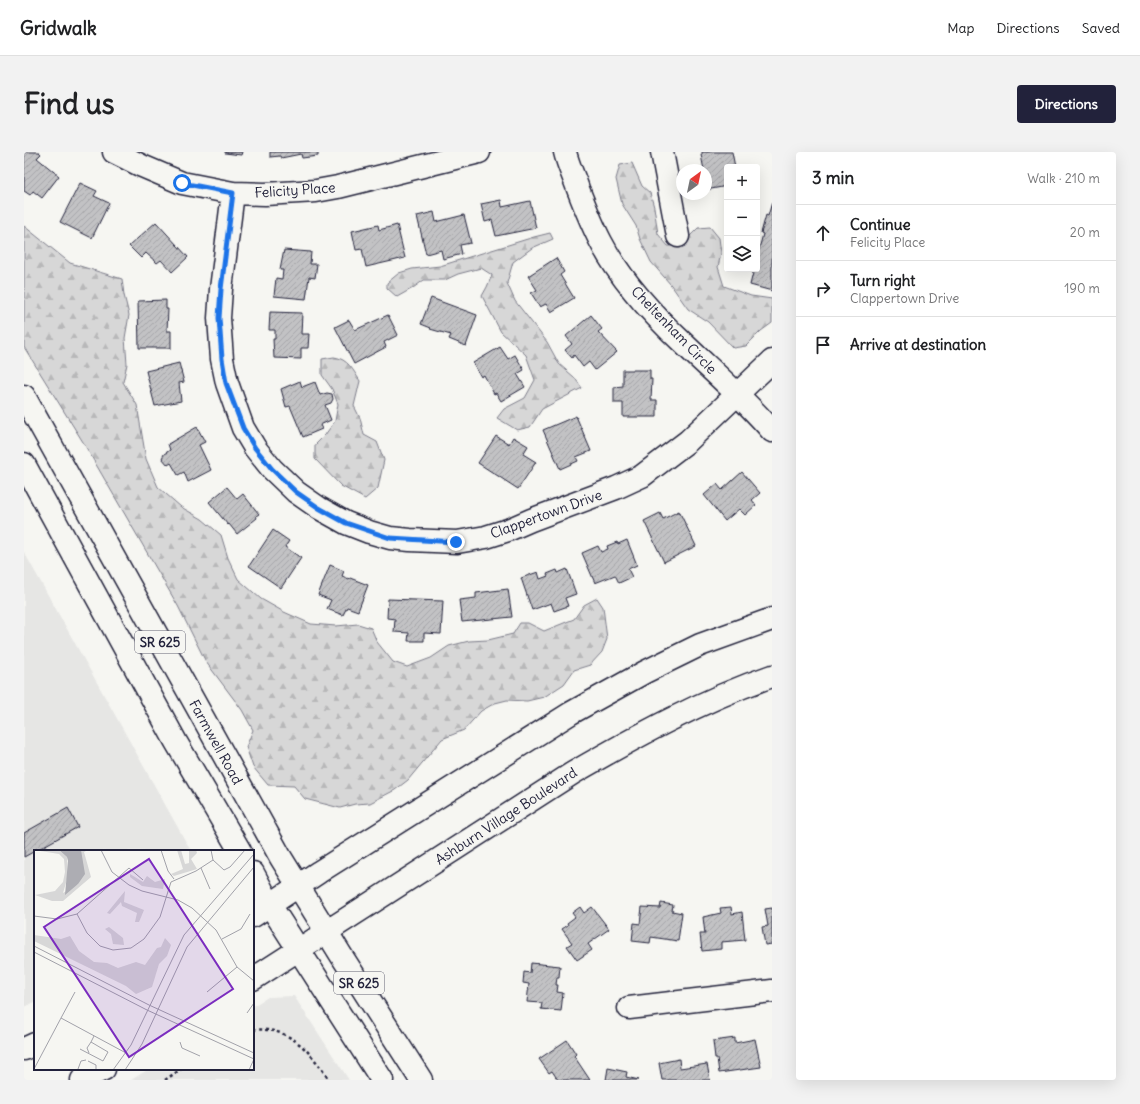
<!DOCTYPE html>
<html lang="en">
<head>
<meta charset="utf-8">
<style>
  body { margin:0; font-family:Delius,sans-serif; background:#f2f2f2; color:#202124 }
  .controls { position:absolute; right:12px; top:12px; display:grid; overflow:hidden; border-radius:4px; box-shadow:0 4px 16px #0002 }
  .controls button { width:36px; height:36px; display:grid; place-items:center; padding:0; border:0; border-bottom:1px solid #e0e0e0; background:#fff; color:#202124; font:20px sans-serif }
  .compass { position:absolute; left:652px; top:12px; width:36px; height:36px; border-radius:50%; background:#fff; box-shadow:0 4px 16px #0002; rotate:33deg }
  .stop { position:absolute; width:12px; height:12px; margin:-9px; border:3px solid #1a73e8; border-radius:50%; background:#fff }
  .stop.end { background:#1a73e8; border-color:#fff; box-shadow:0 1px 4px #0008 }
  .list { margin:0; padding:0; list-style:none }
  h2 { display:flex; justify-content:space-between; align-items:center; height:52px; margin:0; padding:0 16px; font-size:17px }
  h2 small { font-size:13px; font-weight:400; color:#757577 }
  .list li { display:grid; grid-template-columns:26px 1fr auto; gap:12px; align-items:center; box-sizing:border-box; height:56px; padding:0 16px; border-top:1px solid #e0e0e0 }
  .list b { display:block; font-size:15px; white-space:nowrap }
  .list p { margin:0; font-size:13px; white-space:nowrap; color:#757577 }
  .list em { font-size:13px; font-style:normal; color:#757577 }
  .icon { flex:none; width:22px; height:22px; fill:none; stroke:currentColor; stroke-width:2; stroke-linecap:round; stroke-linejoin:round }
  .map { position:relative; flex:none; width:748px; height:928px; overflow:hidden; border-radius:4px }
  header { display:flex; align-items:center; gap:24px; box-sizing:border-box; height:56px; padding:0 20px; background:#fff; border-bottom:1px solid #e0e0e0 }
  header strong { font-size:19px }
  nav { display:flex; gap:22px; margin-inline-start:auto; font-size:14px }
  .intro { display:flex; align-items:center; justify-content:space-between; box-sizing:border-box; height:96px; padding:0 24px }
  h1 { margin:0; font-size:28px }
  .button { padding:10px 18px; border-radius:4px; background:#22223b; color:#fff; font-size:14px; font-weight:700 }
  main { display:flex; gap:24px; padding:0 24px }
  aside { flex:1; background:#fff; border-radius:4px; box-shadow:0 4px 16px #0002 }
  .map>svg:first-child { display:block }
  .built { fill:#e6e6e4 }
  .forest { fill:url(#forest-firs); stroke:#7c7c89 }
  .building { fill:url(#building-hatch); stroke:#22223b }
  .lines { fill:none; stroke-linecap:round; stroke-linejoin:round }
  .minor-casing { stroke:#22223b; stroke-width:25 }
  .major-casing { stroke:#22223b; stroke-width:25 }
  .path { stroke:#22223b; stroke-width:2.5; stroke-dasharray:3 3; stroke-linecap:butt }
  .minor { stroke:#f6f6f2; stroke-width:22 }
  .major { stroke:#f6f6f2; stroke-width:22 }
  .route { stroke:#1a73e8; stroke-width:5 }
  .labels { text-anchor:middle; stroke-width:3; stroke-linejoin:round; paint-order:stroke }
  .shield { fill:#f6f6f2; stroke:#626272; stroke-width:1 }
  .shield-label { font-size:13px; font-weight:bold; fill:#22223b }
  .street-label { font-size:14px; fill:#22223b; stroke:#f6f6f2 }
  .inset-road { fill:none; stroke:#a1a1a9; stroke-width:1 }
  .view { fill:#7b2cbf; fill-opacity:0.15; stroke:#7b2cbf; stroke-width:2 }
  .inset-edge { fill:none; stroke:#22223b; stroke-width:2 }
</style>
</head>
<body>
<header>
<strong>Gridwalk</strong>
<nav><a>Map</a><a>Directions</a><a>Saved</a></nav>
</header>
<div class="intro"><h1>Find us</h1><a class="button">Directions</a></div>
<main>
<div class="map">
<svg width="748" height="928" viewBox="0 0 748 928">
  <defs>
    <pattern id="forest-firs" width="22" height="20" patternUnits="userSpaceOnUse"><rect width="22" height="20" fill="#d7d7d7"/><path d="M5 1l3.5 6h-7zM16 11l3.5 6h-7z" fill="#b8b8b9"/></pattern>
    <pattern id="building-hatch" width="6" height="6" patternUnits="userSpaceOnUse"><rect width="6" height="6" fill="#c2c2c4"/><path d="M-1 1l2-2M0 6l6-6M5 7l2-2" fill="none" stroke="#a6a6a9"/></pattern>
  </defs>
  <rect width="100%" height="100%" fill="#f6f6f2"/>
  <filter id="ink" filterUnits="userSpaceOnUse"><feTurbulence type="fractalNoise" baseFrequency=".025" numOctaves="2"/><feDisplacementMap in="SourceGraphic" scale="8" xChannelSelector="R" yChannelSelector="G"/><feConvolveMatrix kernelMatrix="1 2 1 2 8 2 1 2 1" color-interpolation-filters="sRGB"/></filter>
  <g filter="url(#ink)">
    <!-- built -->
    <path class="built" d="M0 400 167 699H11V850L0 855Z
      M270 844 325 928H107L125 917H229V854L244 845Z"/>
    <!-- forest -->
    <path class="forest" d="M608 11 618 34 626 41 630 55 634 82 644 94H656L674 76 686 75 695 86 697 101 694 115 700 134 727 144 748 147V171L737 179 722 194 709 196 684 170 664 157 647 133 627 110 616 87 612 74 598 52 592 27 596 13Z
      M0 74 46 111 98 127 100 143 105 163 101 186 103 212 99 230 113 253 122 307 134 335 157 355 178 367 197 383 204 406 214 427 237 447 260 460 287 472 312 474 334 472 347 476 353 490 369 510 383 515 407 506 425 494 445 489 464 488 489 482 496 471H504L520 479 550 467 560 453 573 446 579 455 583 487 578 500 566 513 550 518 540 532 520 545 503 549 483 548 471 551 457 559 440 578 418 587 384 628 371 638 346 651 331 652 316 656 281 647 270 634 244 633 229 615 222 595 229 578 218 558 182 510 154 454 59 290 0 195Z
      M526 81 529 87 508 96 489 110 483 131 491 149 523 190 535 212 550 225 558 236 518 257 506 275 493 278 473 266 480 257 501 246 511 228 502 203 477 180 458 144 463 135 468 123 457 116 434 122 421 128H400L389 136 373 145 363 136V131L375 121 388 117 416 114 510 85Z
      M310 205C324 207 329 218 336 229L330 254 336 266 340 283 353 290 360 308 354 336 341 347 317 334 291 307V293L301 283 311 269 314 252 308 237 298 223V207Z"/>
    <!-- building -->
    <path class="building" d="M0 0H15L17 2 13 6 35 24 18 46 9 39 6 43 0 39Z
      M201 0H218L217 3 201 1Z
      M246 0H294V4L278 6 277 2 257 6 256 4 246 5Z
      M678 0H708L711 15H703V34L682 38V18H680L677 3H678Z
      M56 31 73 39 70 44 85 51 68 86 36 70Z
      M477 48 478 55 506 49 512 76 472 84 468 68 461 70 457 52Z
      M748 50V139L726 133 730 117H733V97H735L739 82 737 81 742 63 744 64Z
      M410 60 412 70 440 63 447 91 436 93 438 102 419 107 417 98 402 102 393 64Z
      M132 70 164 105 148 120 137 108 133 111 122 101 117 106 105 94Z
      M354 73 355 78 373 73 381 106 342 115 338 97 332 98 328 79Z
      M260 98 287 100 286 112H293L291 126 285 125 282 147 250 144 252 126 258 127 259 118H256Z
      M532 106 540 120 536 123 550 146 527 160 522 152 516 155 507 141 513 138 504 124Z
      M407 146 453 163 442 194 425 187 427 183 406 177 407 176 397 172Z
      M142 148V157H144L143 179H147V196H115L114 149Z
      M246 160 278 161 277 182H285L284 196H277V207L250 206 249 187H251V178H245Z
      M364 163 374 183 360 190 362 195 330 212 311 175 325 168 331 178Z
      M567 163 578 177 574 180 593 200 571 218 565 210 559 215 550 203 548 206 541 198 548 192 542 184Z
      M476 195 484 207 491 203 500 218 493 222 501 235 477 249 472 241 470 242 460 223 457 225 449 211Z
      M155 211 160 230 155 231 157 249 131 254 122 219Z
      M599 218H626V227H628L627 248H633V265H599V251H590V235L599 234Z
      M276 229 278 235 291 230 296 243 303 241 308 242 309 247 307 251 301 253 307 268 296 273 298 277 279 285 266 254 262 255 257 237Z
      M552 264 567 299 552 305 554 309 536 317 519 278Z
      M173 275 181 290 175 293 187 318 164 330 160 320 154 323 147 311 144 313 138 306 140 302 146 298 144 292Z
      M472 284 485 292 489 285 504 294 499 302 512 310 494 337 454 311Z
      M718 320 736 341 728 348 732 353 721 363 715 357 701 369 680 343 693 332 698 338Z
      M203 335 213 347 219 342 235 362 232 364 233 366 213 382 205 372 204 373 185 350Z
      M655 359 672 394 640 410 620 369 636 361 639 367Z
      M249 378 265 389 261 395 277 406 257 436 225 414Z
      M603 388 613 413 604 417 608 425 595 431 591 423 571 431 558 401 574 394 577 400 584 397 583 394 593 390 594 392Z
      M306 413 320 419 318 424 325 427 326 426 344 433 334 459 323 455 319 463 303 457 307 448 294 443Z
      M543 417 552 442 541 446 544 454 530 459 527 451 508 458 497 426 514 420 516 427 524 424 523 422 533 418 534 421Z
      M484 437 488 465 438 470 435 448 452 446V441Z
      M364 447 419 449 417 482 400 481V489H384L385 481 370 480 371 467 363 466Z
      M44 656 54 675 0 705V681Z
      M637 751 649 753 648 759 658 761 654 789 627 785 626 791 608 789 610 771 616 772 618 755 636 756Z
      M556 755 560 761 568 755 585 777 564 792 568 798 553 808 543 794 548 791 538 777 544 773 543 771 551 765 548 761Z
      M707 755 708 762 718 760 721 788 697 790V797L678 799 676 782H681L679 765 697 761 696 756Z
      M748 756V792L741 793 738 775 744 774 741 757Z
      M507 811 536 814 535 825H533L532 833H534L533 840 539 841 537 859 517 857 518 851 503 850 505 832 499 831 500 820 506 821Z
      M711 886V891L731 887 737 915 695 921 693 906H691L689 889Z
      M543 888 552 902 550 904 566 928H534L528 919 525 921 515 907Z
      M655 907 656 916 683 912 686 928H638L635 911Z
      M584 916 603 920 602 925 615 928H582Z"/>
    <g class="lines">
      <!-- minor casing -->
      <g class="minor-casing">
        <path id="minor" d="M90 0 118 14 158 31 209 41 241 42 292 39 314 35 455 0
          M541 0C544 13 550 25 554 37 561 55 568 73 577 90 597 129 628 162 659 191 689 220 721 247 748 279
          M638 0 654 84
          M209 41 197 137 195 166 198 207 203 231 219 276 231 296 248 317 272 340 295 356 322 371 345 380 366 386 386 388 433 390 462 385 484 378 507 368 592 336 618 324 664 289 748 209
          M605 856 748 839"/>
      </g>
      <!-- major casing -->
      <g class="major-casing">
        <path id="major" d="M0 244 257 706 317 803 397 928
          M0 312 152 590 216 699
          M229 721 246 753 358 928
          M229 764 295 720 547 561 621 520 676 493 748 467
          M229 827 549 621C613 584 678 548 748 524
          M0 897 11 892
          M58 928 80 917"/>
      </g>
      <!-- path -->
      <path class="path" d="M229 878C266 874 287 900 305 928
        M141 928 157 917"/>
      <!-- minor -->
      <use href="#minor" class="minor"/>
      <!-- major -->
      <use href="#major" class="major"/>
    </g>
  </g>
  <g class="lines" filter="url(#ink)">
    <!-- route -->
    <path class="route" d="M158 31 209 41 197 137 195 166 198 207 202 231 219 276 231 296 248 317 272 340 295 356 322 371 366 386 432 390"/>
  </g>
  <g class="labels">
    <!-- shield labels -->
    <g class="shield">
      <rect x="111" y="479" width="50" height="22" rx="3"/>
      <rect x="310" y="820" width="50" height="22" rx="3"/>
    </g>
    <g class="shield-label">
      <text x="136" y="495">SR 625</text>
      <text x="335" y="836">SR 625</text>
    </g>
    <!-- street labels -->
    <g class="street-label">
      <text transform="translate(271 38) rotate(-4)" y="5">Felicity Place</text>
      <text transform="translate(650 178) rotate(46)" y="5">Cheltenham Circle</text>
      <text transform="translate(522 362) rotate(-20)" y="5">Clappertown Drive</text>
      <text transform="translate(192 590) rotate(61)" y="5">Farmwell Road</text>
      <text transform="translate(482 664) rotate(-33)" y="5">Ashburn Village Boulevard</text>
    </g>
  </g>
  <!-- overview -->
  <g transform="translate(10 698)">
    <rect width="220" height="220" fill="#f6f6f2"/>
    <path d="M0 0H25L33 7 34 26 29 43 44 34 47 0H54L50 2 57 27 29 51H18L1 45 21 41 29 32 31 22 30 9 25 4ZM143 0H147L151 14 155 13V0H162L163 3 157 9 163 19 140 26 137 24 149 19Z" fill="#d7d7d7"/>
    <path d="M96 24 109 32 113 26 121 32 131 29 129 39 108 36 96 27ZM91 41 90 52 110 60 105 72H101L103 63 88 56 87 52 76 64 73 63ZM75 77 89 88 90 95 79 94 77 84 71 79ZM0 85 27 89 36 86 45 101 60 112 73 113 84 118 102 112 111 115 123 98 127 97 131 88 137 95 133 106 125 114 118 137 102 144 92 136 0 91Z" fill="#d7d7d7"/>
    <path d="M25 0H47L51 24 44 34 31 45 34 11 33 7Z" fill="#adadb3"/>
    <path class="inset-road" d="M67 0 78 22 95 35 108 41 144 50 158 58 182 80 203 117 220 131M127 0 134 21 140 29M177 0 179 10 190 20 196 17 211 0M167 18 176 39M43 64 53 83 66 96 79 100 97 98 110 89 126 67 137 32 162 21 179 10M0 66 23 69 43 64 95 18 109 30M188 89 207 79 216 64M0 96 115 155 220 203M0 102 113 160 220 209M173 142 203 117M213 163 220 153M27 168 41 142M146 192 148 198 166 206M46 199 69 211 74 202 57 192 60 186M55 203 53 198 57 192M54 211 62 215V220M0 219 27 168 92 203M44 219 47 211 52 210M79 220 97 195 150 85 220 4M91 220 108 194 153 97 220 17M215 220 220 209"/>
    <path class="view" d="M115 9 199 139 95 207 10 77Z"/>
    <rect width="220" height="220" class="inset-edge"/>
  </g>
</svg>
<div class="controls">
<button>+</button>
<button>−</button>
<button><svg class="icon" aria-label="layers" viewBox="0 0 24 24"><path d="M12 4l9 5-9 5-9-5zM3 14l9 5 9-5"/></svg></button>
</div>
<svg class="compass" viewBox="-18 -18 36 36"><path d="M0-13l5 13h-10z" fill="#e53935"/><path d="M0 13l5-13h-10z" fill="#757577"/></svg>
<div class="stop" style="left:158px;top:31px"></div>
<div class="stop end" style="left:432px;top:390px"></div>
</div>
<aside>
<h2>3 min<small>Walk · 210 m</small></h2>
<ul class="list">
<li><svg class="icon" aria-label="ahead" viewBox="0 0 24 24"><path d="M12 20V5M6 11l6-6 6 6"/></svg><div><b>Continue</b><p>Felicity Place</p></div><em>20 m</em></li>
<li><svg class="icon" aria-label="right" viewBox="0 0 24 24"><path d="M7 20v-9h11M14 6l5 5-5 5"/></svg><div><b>Turn right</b><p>Clappertown Drive</p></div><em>190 m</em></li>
<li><svg class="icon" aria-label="arrive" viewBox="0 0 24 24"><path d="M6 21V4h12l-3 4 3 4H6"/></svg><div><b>Arrive at destination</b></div></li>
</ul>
</aside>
</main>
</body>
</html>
